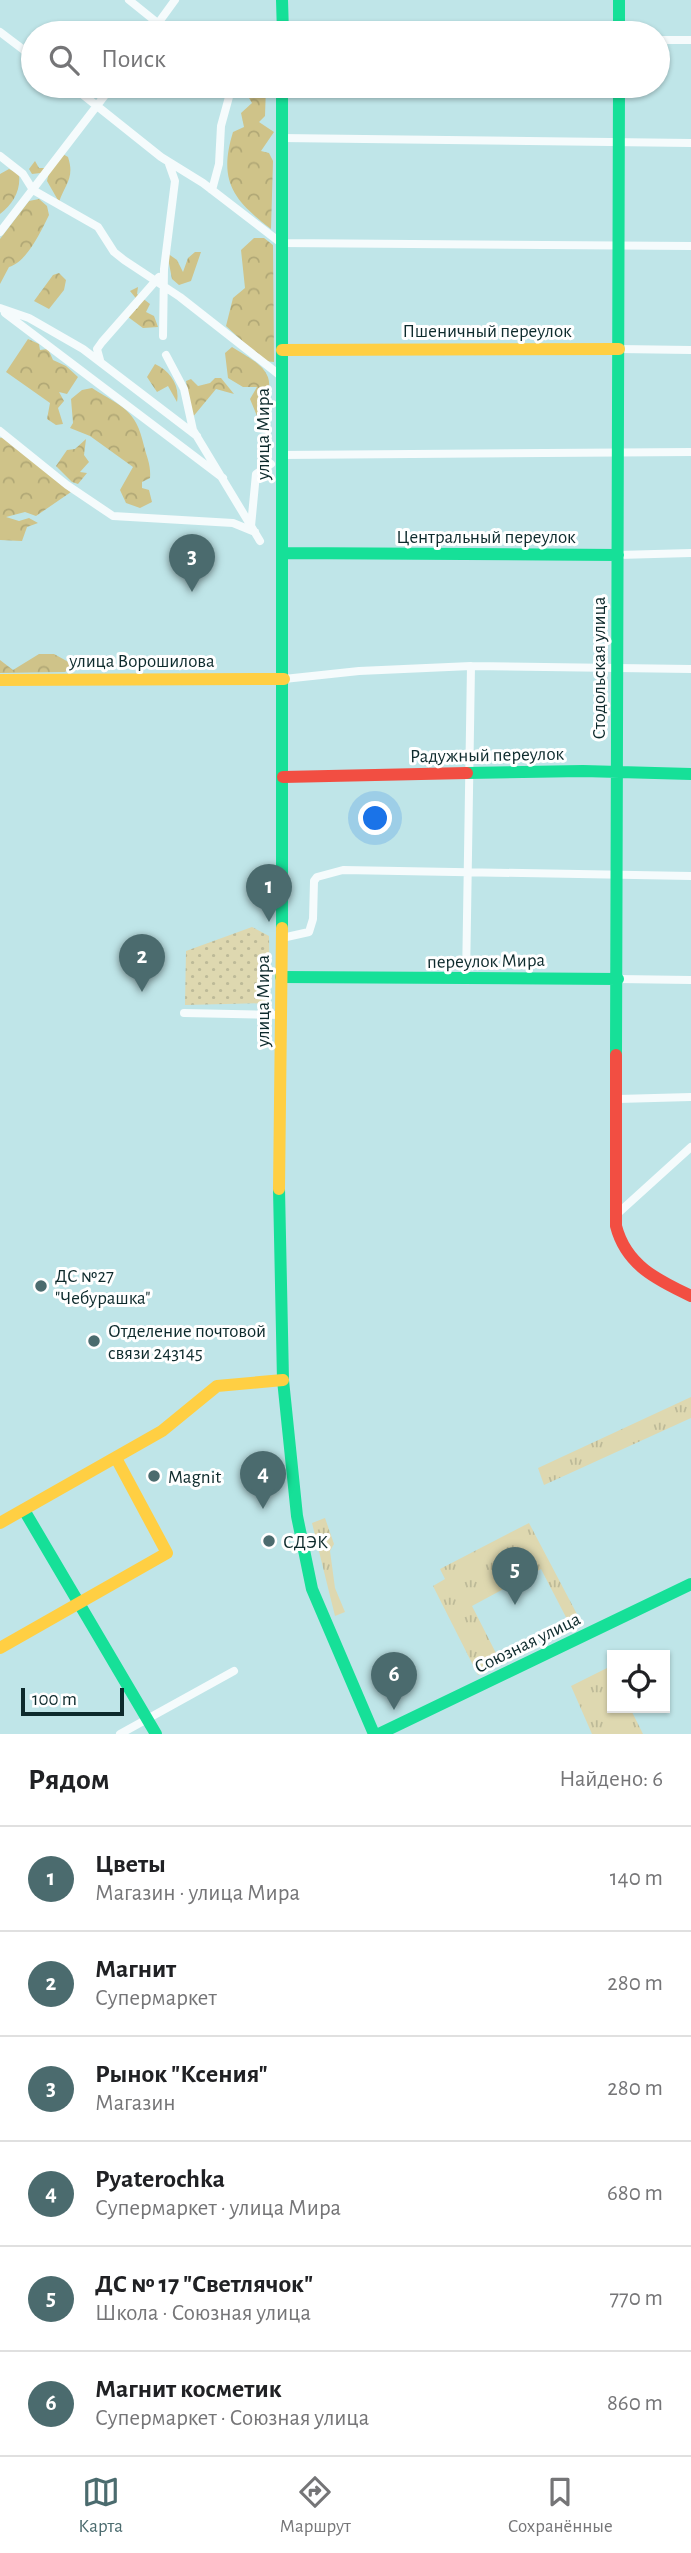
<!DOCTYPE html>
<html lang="ru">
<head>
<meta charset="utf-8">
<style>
  body { margin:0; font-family:"Alegreya Sans",sans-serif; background:#f6f6f6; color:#202124 }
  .controls { position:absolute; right:21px; bottom:21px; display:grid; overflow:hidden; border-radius:0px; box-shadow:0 2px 5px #0004 }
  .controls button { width:63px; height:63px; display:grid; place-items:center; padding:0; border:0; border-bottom:2px solid #e0e0e0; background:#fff; color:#202124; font:35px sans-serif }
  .scale { position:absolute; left:21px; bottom:18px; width:103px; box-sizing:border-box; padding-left:7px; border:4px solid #0d2a2c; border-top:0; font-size:19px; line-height:24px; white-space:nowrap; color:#0d2a2c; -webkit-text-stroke:5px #fff; paint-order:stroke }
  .you { position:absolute; left:376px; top:819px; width:24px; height:24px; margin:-18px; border:5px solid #fff; border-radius:50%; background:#1a73e8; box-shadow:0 0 0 10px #1a73e833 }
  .badge { display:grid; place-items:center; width:46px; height:46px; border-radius:50%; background:#4b6b6e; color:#fff; font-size:23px; font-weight:700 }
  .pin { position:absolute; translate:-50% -58px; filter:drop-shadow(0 2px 4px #0008) }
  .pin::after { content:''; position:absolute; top:37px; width:24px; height:21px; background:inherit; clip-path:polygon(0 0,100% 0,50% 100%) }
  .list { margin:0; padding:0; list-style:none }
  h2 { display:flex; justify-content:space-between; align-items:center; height:91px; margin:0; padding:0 28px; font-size:30px }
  h2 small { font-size:23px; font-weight:400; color:#757577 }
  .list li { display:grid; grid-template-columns:46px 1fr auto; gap:21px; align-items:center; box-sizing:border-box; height:105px; padding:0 28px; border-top:2px solid #e0e0e0 }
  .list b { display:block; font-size:26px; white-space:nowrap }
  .list p { margin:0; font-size:23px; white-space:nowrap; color:#757577 }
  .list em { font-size:23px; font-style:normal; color:#757577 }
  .icon { flex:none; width:38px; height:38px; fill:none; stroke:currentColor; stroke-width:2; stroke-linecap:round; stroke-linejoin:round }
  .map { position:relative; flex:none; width:691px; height:1734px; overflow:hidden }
  .search { position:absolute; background:#fff; box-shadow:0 2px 5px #0004; left:21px; right:21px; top:21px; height:77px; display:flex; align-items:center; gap:18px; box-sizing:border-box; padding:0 24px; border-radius:38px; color:#757577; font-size:26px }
  .sheet { height:721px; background:#fff }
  nav { display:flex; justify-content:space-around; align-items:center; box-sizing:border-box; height:98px; border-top:2px solid #e0e0e0; background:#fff; font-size:19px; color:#757577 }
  nav a { display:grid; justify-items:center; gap:4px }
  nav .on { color:#4b6b6e }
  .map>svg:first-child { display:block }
  .grass { fill:url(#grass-tufts) }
  .forest { fill:url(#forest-crowns) }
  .park { fill:url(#park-dots) }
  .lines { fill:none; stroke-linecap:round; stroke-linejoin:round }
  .street { stroke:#f5fbfc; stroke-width:8 }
  .fast { stroke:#16e098; stroke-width:12 }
  .slow { stroke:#ffcf43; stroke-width:12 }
  .jam { stroke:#f24e42; stroke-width:12 }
  .poi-dot { fill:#4b6b6e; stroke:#fff; stroke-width:2.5 }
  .labels { text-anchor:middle; stroke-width:6; stroke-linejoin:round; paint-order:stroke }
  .street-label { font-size:19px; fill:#0d2a2c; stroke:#fff }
  .poi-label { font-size:19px; fill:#0d2a2c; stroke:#fff; text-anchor:start }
</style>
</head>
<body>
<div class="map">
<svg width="691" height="1734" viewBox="0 0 691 1734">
  <defs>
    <pattern id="grass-tufts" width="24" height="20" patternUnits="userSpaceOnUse" patternTransform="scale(1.75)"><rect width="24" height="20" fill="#ded8b0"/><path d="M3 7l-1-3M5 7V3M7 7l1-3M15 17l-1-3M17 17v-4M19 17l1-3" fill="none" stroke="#bdba98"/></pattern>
    <pattern id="forest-crowns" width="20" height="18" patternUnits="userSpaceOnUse" patternTransform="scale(1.75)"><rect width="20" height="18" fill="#cfc389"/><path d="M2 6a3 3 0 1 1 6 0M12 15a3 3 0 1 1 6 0" fill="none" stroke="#b1a876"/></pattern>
    <pattern id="park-dots" width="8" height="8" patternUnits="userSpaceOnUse" patternTransform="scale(1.75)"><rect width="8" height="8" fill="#ded8b0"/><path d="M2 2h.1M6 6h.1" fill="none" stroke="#bdba98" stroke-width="1.8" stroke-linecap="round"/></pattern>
  </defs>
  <rect width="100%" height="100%" fill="#bfe5e8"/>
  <!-- grass -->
  <path class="grass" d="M691 1397V1418L544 1485 538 1468Z
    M325 1518 334 1544 330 1551 335 1588 345 1612 335 1616 312 1523Z
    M529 1523 579 1618 569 1623 541 1569 472 1606 501 1663 478 1675 433 1586 445 1579 440 1569Z
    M611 1666 612 1708H630L643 1734H592L571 1686Z"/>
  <!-- forest -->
  <path class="forest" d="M245 86H266L265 116 259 122 274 132 261 151 269 153 273 161 271 229C233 200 218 181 233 132L244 127 241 113 252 103 243 88Z
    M61 153 68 157C75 178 65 184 59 202L47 181 49 172 32 174 29 169 35 161 39 168H48Z
    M9 169 19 174C21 191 13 204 0 214V174Z
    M39 199 47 206 49 215C41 231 27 262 9 267L0 284V239L29 201Z
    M254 238H264L273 245 274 362 264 361 226 326 233 298 245 288 241 250Z
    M195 252H201L191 281 179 285 172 279 167 253 177 260 183 272 188 258Z
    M59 273 66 280 64 290 49 309 34 301 53 275Z
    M138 287 137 294 150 304 146 312 154 316 158 327 143 328 124 314 138 308 139 302 130 291Z
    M28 339 39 344 40 350 48 349 53 360 66 366 78 377 67 394 59 392 64 401 58 408 63 424 56 425 47 419 50 403 6 372Z
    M232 347C247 357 272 367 269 388 267 399 262 403 263 416H257L250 399 257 387H243L228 378 225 353Z
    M155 364C170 371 180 385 177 402L168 386 157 392 147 377Z
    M215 378H221L234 394 216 389 192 418 186 381 191 379 198 386 210 383Z
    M92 388C122 407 136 409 144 446 147 458 151 465 150 478L142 482V488L149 490 152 502 140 508 126 503 120 490 133 467 90 436 70 428 73 423 71 399 82 390Z
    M3 437 71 492 36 516 25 512 6 517 19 521 29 518 38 523 27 527 22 541 0 540V438Z
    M86 439 84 455 89 462 80 472 87 473 78 484 72 482 56 466 67 450 75 449Z
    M39 654H54L74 665 65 672 0 673V660L13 670Z"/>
  <!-- park -->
  <path class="park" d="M252 927 269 936 270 1003 185 1005 186 951Z"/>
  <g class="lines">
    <!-- street -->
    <path class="street" d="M129 0 170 33
      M0 32 33 57
      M151 33 175 0
      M658 40H691
      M72 86 161 157 203 183 281 243 691 246
      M281 138 691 143
      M0 156 23 174 33 190 98 227 114 252 124 260 180 297 282 377
      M212 190 219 164 221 126 232 86
      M0 232 112 86
      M0 308 29 318 83 349 197 436
      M5 313 223 478
      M163 336 164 269 175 181 169 164
      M619 349 691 350
      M166 355 184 389 193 430 260 541
      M100 360 97 349 102 342 159 277
      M0 431 67 485 113 516 233 523 255 532
      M281 455 691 452
      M251 526 256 474 271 464
      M618 555 691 553
      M284 679 359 671 471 666 691 669
      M282 938 309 932 313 919 314 881 317 877 343 870 691 876
      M618 979 691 980
      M466 980 471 666
      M184 1013 281 1015
      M618 1099 691 1097
      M616 1215 691 1147
      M120 1734 234 1671"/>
    <!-- fast -->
    <path class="fast" d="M282 0 283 33
      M619 0V33
      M282 553 618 555
      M467 773 583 771 691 774
      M282 928V86
      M281 977 618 979
      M616 1055 619 86
      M279 1189 283 1380 297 1516 312 1589 374 1734
      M24 1510 156 1734
      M379 1734 691 1584"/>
    <!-- slow -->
    <path class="slow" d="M282 350 619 349
      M0 680 284 679
      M279 1189 282 928
      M0 1523 162 1431 217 1386 283 1380
      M0 1648 167 1553 116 1458"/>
    <!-- jam -->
    <path class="jam" d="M283 777 467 773
      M616 1055V1226C626 1265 657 1280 691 1296"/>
  </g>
  <!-- markers -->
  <g class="poi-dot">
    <circle cx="41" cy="1286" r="7"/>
    <circle cx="94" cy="1341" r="7"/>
    <circle cx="154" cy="1476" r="7"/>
    <circle cx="269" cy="1541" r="7"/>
  </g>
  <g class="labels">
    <!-- street labels -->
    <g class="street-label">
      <text x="487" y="337">Пшеничный переулок</text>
      <text transform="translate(262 434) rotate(-90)" y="7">улица Мира</text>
      <text x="486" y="543">Центральный переулок</text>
      <text x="142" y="667">улица Ворошилова</text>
      <text transform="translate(598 668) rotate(-90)" y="7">Стодольская улица</text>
      <text transform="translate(487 754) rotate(-1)" y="7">Радужный переулок</text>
      <text transform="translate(486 960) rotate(-1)" y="7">переулок Мира</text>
      <text transform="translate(262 1001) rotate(-90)" y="7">улица Мира</text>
      <text transform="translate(527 1642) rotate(-26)" y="7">Союзная улица</text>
    </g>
    <!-- poi labels -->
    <g class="poi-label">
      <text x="55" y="1282">ДС №27<tspan x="55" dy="22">"Чебурашка"</tspan></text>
      <text x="108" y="1337">Отделение почтовой<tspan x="108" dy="22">связи 243145</tspan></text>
      <text x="168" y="1483">Magnit</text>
      <text x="283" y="1548">СДЭК</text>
    </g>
  </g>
</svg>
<div class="controls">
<button><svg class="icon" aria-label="locate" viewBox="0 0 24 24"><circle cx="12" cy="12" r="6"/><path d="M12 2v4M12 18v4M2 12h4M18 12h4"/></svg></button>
</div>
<div class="scale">100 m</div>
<div class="you"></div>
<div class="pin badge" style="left:269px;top:922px">1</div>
<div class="pin badge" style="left:142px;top:992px">2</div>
<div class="pin badge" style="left:192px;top:592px">3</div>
<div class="pin badge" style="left:263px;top:1509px">4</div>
<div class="pin badge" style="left:515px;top:1605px">5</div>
<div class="pin badge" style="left:394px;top:1710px">6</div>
<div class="search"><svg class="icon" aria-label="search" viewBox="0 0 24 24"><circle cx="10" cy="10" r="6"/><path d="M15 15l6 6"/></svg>Поиск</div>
</div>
<section class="sheet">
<h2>Рядом<small>Найдено: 6</small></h2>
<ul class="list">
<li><span class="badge">1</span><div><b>Цветы</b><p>Магазин · улица Мира</p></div><em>140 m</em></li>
<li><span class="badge">2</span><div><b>Магнит</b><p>Супермаркет</p></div><em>280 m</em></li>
<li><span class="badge">3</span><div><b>Рынок &quot;Ксения&quot;</b><p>Магазин</p></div><em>280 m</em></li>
<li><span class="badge">4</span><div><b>Pyaterochka</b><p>Супермаркет · улица Мира</p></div><em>680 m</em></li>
<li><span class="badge">5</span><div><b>ДС № 17 &quot;Светлячок&quot;</b><p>Школа · Союзная улица</p></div><em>770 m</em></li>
<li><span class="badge">6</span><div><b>Магнит косметик</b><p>Супермаркет · Союзная улица</p></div><em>860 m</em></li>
</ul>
</section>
<nav>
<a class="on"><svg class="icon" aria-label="map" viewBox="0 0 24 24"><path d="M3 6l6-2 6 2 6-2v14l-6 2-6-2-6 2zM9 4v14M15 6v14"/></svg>Карта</a>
<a><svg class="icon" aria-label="directions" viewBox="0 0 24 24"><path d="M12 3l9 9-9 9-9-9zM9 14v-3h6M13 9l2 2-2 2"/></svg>Маршрут</a>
<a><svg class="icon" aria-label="saved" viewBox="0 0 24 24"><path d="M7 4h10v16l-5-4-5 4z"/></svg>Сохранённые</a>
</nav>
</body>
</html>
